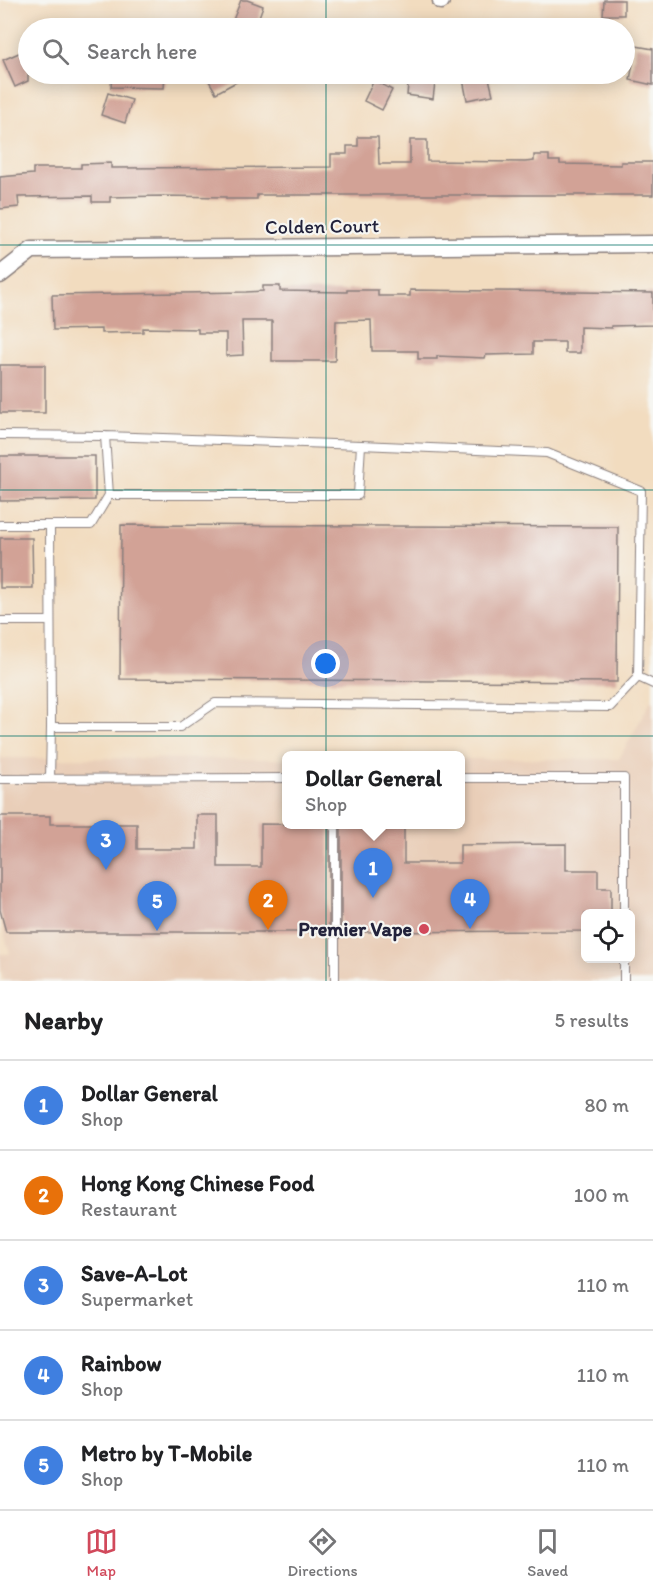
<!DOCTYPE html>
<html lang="en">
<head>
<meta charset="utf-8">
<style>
  body { margin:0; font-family:Itim,sans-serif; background:#f2f2f2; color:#202124 }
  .controls { position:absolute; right:18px; bottom:18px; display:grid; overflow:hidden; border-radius:9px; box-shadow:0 3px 15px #0003 }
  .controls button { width:54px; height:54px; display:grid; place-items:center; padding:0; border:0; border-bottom:2px solid #e0e0e0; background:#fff; color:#202124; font:30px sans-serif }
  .you { position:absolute; left:326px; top:664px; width:21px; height:21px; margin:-15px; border:4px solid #fff; border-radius:50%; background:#1a73e8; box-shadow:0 0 0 9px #1a73e833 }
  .badge { display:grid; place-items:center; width:39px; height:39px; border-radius:50%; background:#d1495b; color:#fff; font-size:20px; font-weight:700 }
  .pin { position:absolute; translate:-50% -50px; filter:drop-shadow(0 2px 3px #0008) }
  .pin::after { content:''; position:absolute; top:32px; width:21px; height:18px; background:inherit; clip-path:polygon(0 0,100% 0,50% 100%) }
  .popup { position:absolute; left:282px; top:751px; width:183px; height:78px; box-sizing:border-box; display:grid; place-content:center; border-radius:9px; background:#fff; filter:drop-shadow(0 2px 4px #0005); font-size:20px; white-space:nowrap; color:#757577 }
  .popup b { font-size:22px; color:#202124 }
  .popup::after { content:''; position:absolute; left:50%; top:100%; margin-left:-12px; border:12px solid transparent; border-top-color:#fff }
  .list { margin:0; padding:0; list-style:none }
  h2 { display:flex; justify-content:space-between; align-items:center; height:78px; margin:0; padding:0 24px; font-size:26px }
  h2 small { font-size:20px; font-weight:400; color:#757577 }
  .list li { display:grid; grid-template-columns:39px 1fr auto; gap:18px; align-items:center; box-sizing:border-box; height:90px; padding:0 24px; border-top:2px solid #e0e0e0 }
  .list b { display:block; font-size:22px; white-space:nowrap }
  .list p { margin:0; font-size:20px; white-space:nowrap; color:#757577 }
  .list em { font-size:20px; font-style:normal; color:#757577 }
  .icon { flex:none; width:33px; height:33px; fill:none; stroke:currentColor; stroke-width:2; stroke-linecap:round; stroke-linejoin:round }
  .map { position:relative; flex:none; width:653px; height:981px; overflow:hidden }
  .search { position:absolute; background:#fff; box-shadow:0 3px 15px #0003; left:18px; right:18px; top:18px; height:66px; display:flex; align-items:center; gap:15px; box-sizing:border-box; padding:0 21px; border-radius:33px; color:#757577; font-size:22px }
  .sheet { height:528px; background:#fff }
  nav { display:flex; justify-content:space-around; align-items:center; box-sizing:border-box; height:84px; border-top:2px solid #e0e0e0; background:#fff; font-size:16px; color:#757577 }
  nav a { display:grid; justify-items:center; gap:3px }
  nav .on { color:#d1495b }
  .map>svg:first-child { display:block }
  .built { fill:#e9ceb8; fill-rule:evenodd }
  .building { fill:#d2a296 }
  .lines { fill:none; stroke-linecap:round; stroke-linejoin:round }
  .service-casing { stroke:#8a7f7d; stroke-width:10 }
  .minor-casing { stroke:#8a7f7d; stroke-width:19 }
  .service { stroke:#fff; stroke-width:8 }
  .minor { stroke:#fff; stroke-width:16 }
  .grid { fill:none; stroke:#0f766e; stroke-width:1.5; stroke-opacity:0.55 }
  .poi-dot { fill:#d1495b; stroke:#f6f6f2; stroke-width:2 }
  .labels { text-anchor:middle; stroke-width:4.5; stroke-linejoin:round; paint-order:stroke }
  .street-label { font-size:20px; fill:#22223b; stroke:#f6f6f2 }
  .poi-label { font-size:20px; font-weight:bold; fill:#22223b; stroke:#f6f6f2; text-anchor:end }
</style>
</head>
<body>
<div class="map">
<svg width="653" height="981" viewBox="0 0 653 981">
  <rect width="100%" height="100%" fill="#f6f6f2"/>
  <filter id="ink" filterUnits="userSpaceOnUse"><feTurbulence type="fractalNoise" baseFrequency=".0167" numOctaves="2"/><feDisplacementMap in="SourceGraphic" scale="12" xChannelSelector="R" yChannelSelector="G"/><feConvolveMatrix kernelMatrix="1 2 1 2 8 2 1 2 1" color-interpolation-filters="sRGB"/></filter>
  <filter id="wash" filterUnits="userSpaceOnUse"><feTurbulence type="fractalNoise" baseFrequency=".008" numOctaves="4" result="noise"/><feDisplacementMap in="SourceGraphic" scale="24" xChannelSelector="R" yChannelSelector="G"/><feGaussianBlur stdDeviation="1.35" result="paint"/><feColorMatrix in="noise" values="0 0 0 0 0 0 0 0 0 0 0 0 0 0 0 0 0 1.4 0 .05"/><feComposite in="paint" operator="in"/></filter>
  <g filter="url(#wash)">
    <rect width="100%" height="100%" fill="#f2dcbf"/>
    <!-- built -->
    <path class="built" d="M653 697V981H4L0 965V954H10L0 918V758L286 759V824H460V759H619ZM586 914H630V958H586Z"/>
    <g id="blocks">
      <!-- building -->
      <path class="building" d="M241 0H247L263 6 255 28 233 20Z
        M604 0H624V15H603Z
        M636 46 653 49V85L630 80Z
        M28 49V81L15 87 3 60Z
        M112 74H165L164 88 111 87Z
        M205 74H251L216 93Z
        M409 74H436L433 99 407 95Z
        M462 74H488L493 95 467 100Z
        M374 80 392 90 382 110 364 101Z
        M108 93 132 100 125 123 101 115Z
        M358 137H378L379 164H410V140H427V161L525 162 534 161V155H549V161H560V164L621 165V162H653V195H257V199H226V197L163 196 110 197V202H92V196L18 197 19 207 0 209V177L33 174V168H81V164L111 163V168L331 167V154H347V146H358Z
        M263 286H280V291L347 292V290H378V296H410V290L653 293V325L611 326V328L580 327V353H565V342H533V354L486 355 485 358 437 356V359H418V351H372L371 320 336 321 335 361H272V321H242L243 355 226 356V333H198V329L143 328V332L101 333V329L53 330 52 295 246 292 263 291Z
        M0 365H45V413H0Z
        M0 456H95V500L0 501Z
        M121 525 618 527 617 682 120 679Z
        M0 538H32L33 588H0Z
        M197 815H218V867H261V824L329 825V932H6L0 910V816H50V824H137V849H197Z
        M341 825H404V863H460V845L566 844V870H598V888H611V914H585V931L341 932Z"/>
    </g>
  </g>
  <g filter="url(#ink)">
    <use href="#blocks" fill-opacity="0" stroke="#8a7f7d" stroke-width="1.5"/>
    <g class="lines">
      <!-- service casing -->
      <g class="service-casing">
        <path id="service" d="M0 435 105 436 361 445 358 495H109L105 436
          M0 525H91L109 495
          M50 525 51 727H180L215 703 610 707 638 677 641 491 547 453 361 445
          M0 621H50
          M638 677 653 684
          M460 778H624V914
          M0 779 286 778
          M50 779 51 727
          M335 824V981
          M624 958V981"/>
      </g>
      <!-- minor casing -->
      <g class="minor-casing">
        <path id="minor" d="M441 1V0
          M0 275 32 250 653 244"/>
      </g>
      <!-- service -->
      <use href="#service" class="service"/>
      <!-- minor -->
      <use href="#minor" class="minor"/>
    </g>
  </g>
  <!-- grid -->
  <path class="grid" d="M326 0V28M326 74V981M0 245H653M0 490H653M0 736H653"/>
  <!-- markers -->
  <circle class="poi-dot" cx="424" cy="929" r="6"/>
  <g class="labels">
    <!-- street labels -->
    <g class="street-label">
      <text transform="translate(322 226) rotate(-1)" y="7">Colden Court</text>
    </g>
    <!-- poi labels -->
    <g class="poi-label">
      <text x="412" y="936">Premier Vape</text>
    </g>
  </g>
</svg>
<div class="controls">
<button><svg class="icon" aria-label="locate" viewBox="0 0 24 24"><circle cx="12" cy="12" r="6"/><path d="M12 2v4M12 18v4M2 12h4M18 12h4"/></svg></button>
</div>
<div class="you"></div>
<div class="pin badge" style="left:373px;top:898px;background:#3f7fe0">1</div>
<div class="popup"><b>Dollar General</b>Shop</div>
<div class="pin badge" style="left:268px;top:930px;background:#e8710a">2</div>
<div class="pin badge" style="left:106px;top:870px;background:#3f7fe0">3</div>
<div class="pin badge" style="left:470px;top:929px;background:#3f7fe0">4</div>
<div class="pin badge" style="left:157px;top:931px;background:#3f7fe0">5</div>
<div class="search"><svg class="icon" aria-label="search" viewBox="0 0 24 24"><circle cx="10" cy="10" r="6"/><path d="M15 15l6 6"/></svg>Search here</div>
</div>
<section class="sheet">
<h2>Nearby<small>5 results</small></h2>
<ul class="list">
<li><span class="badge" style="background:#3f7fe0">1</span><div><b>Dollar General</b><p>Shop</p></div><em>80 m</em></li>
<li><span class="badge" style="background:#e8710a">2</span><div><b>Hong Kong Chinese Food</b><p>Restaurant</p></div><em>100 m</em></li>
<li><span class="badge" style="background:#3f7fe0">3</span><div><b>Save-A-Lot</b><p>Supermarket</p></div><em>110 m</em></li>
<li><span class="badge" style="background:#3f7fe0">4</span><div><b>Rainbow</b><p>Shop</p></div><em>110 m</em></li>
<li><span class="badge" style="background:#3f7fe0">5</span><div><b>Metro by T-Mobile</b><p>Shop</p></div><em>110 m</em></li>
</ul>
</section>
<nav>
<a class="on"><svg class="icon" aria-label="map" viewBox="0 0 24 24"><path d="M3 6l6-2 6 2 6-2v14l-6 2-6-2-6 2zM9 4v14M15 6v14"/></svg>Map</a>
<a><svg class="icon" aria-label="directions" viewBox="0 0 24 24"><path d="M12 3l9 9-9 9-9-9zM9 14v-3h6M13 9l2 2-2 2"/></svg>Directions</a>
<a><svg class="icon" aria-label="saved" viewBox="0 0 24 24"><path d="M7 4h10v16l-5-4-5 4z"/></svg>Saved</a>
</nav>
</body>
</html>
